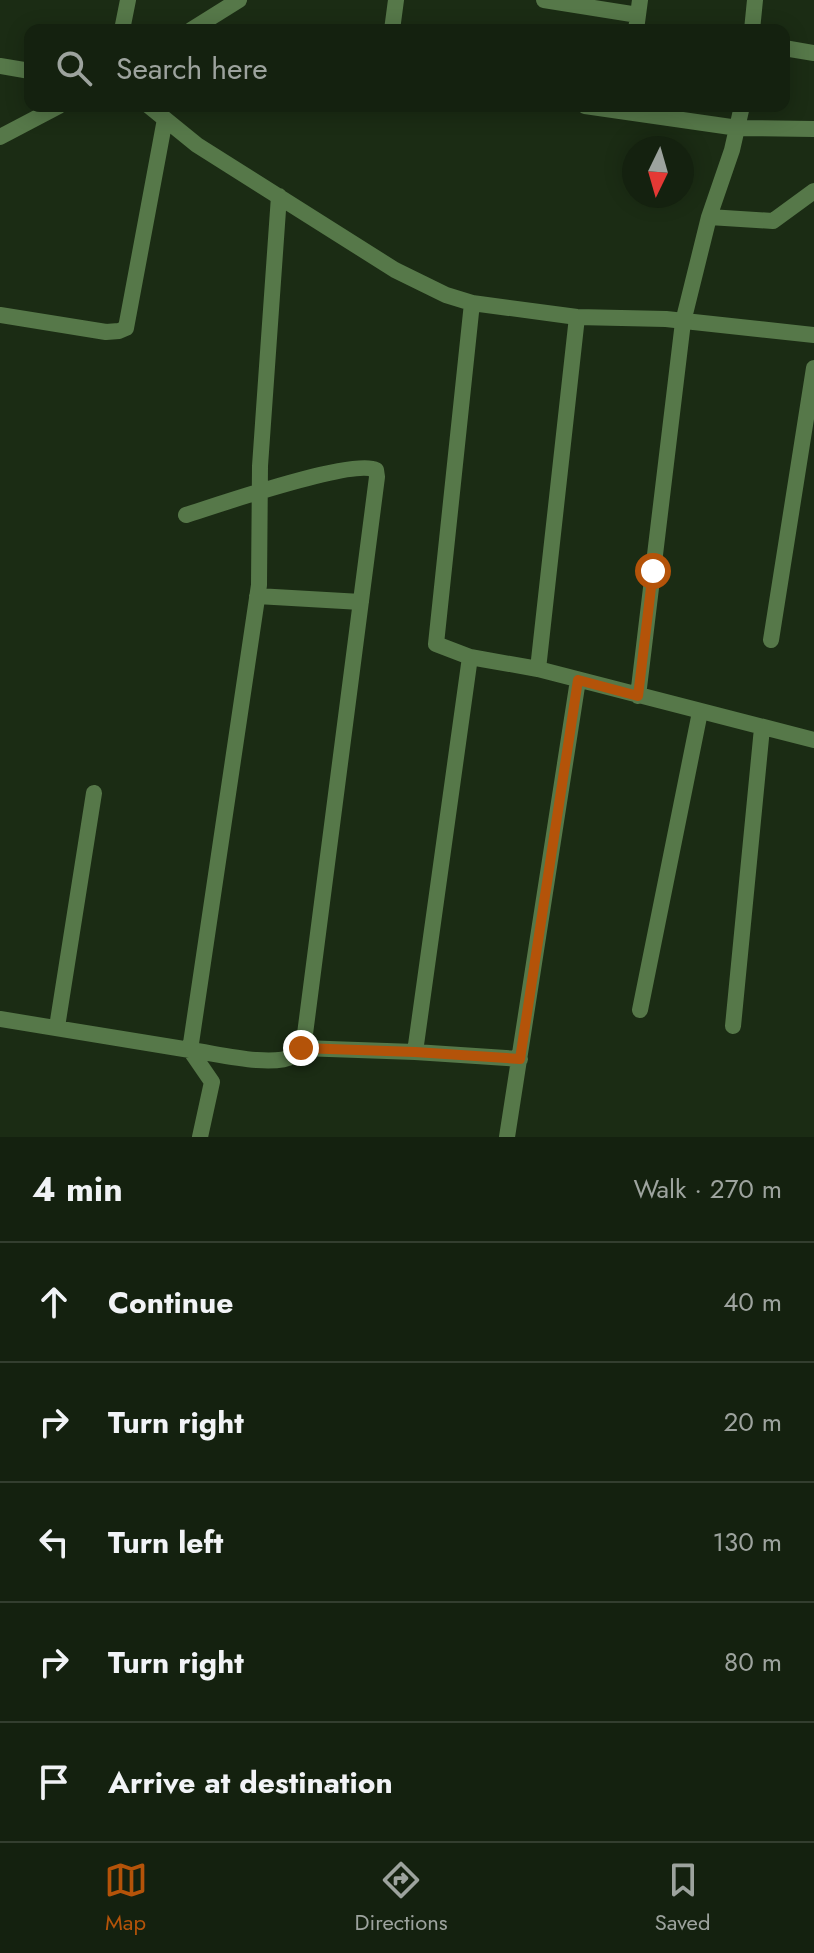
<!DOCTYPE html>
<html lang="en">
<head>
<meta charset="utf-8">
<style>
  body { margin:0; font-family:Jost,sans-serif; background:#1d2918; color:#f1f3f6 }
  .compass { position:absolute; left:622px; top:136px; width:72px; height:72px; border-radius:50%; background:#14210f; box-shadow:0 4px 20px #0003; rotate:185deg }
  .stop { position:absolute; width:24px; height:24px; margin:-18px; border:6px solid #b45309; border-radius:50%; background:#fff }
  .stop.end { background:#b45309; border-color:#fff; box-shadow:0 2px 8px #0008 }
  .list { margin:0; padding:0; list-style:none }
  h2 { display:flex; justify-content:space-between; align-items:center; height:104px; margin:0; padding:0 32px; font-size:34px }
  h2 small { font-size:26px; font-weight:400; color:#9da39e }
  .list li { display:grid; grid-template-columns:52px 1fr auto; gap:24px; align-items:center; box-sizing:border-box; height:120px; padding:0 32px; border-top:2px solid #333e2f }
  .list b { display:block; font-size:30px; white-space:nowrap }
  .list em { font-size:26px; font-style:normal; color:#9da39e }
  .icon { flex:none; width:44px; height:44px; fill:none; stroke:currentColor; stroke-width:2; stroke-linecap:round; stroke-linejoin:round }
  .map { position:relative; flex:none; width:814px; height:1137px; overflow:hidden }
  .search { position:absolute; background:#14210f; box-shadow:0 4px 20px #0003; left:24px; right:24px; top:24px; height:88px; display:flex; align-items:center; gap:20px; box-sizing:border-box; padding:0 28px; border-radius:16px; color:#9da39e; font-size:30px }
  .sheet { height:704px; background:#14210f }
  nav { display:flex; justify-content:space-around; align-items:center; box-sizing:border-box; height:112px; border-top:2px solid #333e2f; background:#14210f; font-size:22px; color:#9da39e }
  nav a { display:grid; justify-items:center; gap:4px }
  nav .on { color:#b45309 }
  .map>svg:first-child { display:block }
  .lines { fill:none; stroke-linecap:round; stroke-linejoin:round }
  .street { stroke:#567849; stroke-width:16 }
  .route { stroke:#b45309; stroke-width:10 }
</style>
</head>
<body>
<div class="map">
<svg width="814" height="1137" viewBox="0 0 814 1137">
  <rect width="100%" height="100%" fill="#1b2c14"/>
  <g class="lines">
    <!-- street -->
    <path class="street" d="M544 0 638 15
      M122 30 128 0
      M191 30 239 0
      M392 30 396 0
      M636 30 640 0
      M752 30 755 0
      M784 48 814 53
      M0 66 30 71
      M149 106 197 145 395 270 446 295 472 303 577 317 666 319 814 335
      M585 106 738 128 814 129
      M0 137 59 106
      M709 217 773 221 814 191
      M472 303 436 644 470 657 538 669 577 317
      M0 315 106 332 119 331 126 328 165 119
      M186 515C218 505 353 458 376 470L377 477 305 1034C303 1042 301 1051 293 1056 272 1068 215 1053 190 1050L259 585 260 466 279 196
      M257 596 361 602
      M771 640 814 368
      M470 657 415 1052 520 1059
      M538 669 814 740
      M638 696 683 322 709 217 732 150 742 106
      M640 1010 700 712
      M0 1019 190 1050 212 1082 200 1137
      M733 1026 762 728
      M57 1027 94 793
      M301 1048 415 1052
      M507 1137 578 680"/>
  </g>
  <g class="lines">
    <!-- route -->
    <path class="route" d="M301 1048 415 1052 520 1059 578 680 638 696 653 571"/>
  </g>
</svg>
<svg class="compass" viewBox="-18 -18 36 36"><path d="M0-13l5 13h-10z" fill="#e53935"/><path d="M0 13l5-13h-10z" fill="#9da39e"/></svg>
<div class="stop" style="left:653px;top:571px"></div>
<div class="stop end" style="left:301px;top:1048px"></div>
<div class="search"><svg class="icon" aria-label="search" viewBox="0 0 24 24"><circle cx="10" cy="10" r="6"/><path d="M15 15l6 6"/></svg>Search here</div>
</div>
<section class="sheet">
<h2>4 min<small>Walk · 270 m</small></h2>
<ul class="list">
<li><svg class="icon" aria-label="ahead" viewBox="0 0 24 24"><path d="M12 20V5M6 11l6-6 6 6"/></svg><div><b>Continue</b></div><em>40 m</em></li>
<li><svg class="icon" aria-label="right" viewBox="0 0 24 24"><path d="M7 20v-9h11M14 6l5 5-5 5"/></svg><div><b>Turn right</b></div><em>20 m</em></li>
<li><svg class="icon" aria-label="left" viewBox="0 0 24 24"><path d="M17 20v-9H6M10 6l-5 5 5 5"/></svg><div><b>Turn left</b></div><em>130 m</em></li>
<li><svg class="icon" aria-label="right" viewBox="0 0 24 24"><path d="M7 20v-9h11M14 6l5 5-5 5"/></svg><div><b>Turn right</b></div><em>80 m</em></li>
<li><svg class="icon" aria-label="arrive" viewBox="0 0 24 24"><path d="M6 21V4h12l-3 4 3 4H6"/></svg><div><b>Arrive at destination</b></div></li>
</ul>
</section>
<nav>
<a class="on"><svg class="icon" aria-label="map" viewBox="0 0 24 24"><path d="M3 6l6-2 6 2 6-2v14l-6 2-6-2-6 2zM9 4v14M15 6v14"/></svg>Map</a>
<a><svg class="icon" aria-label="directions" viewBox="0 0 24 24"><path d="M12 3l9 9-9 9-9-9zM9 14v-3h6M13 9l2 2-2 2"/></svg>Directions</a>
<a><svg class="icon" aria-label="saved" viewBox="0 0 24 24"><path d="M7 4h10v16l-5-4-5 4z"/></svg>Saved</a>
</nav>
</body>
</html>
